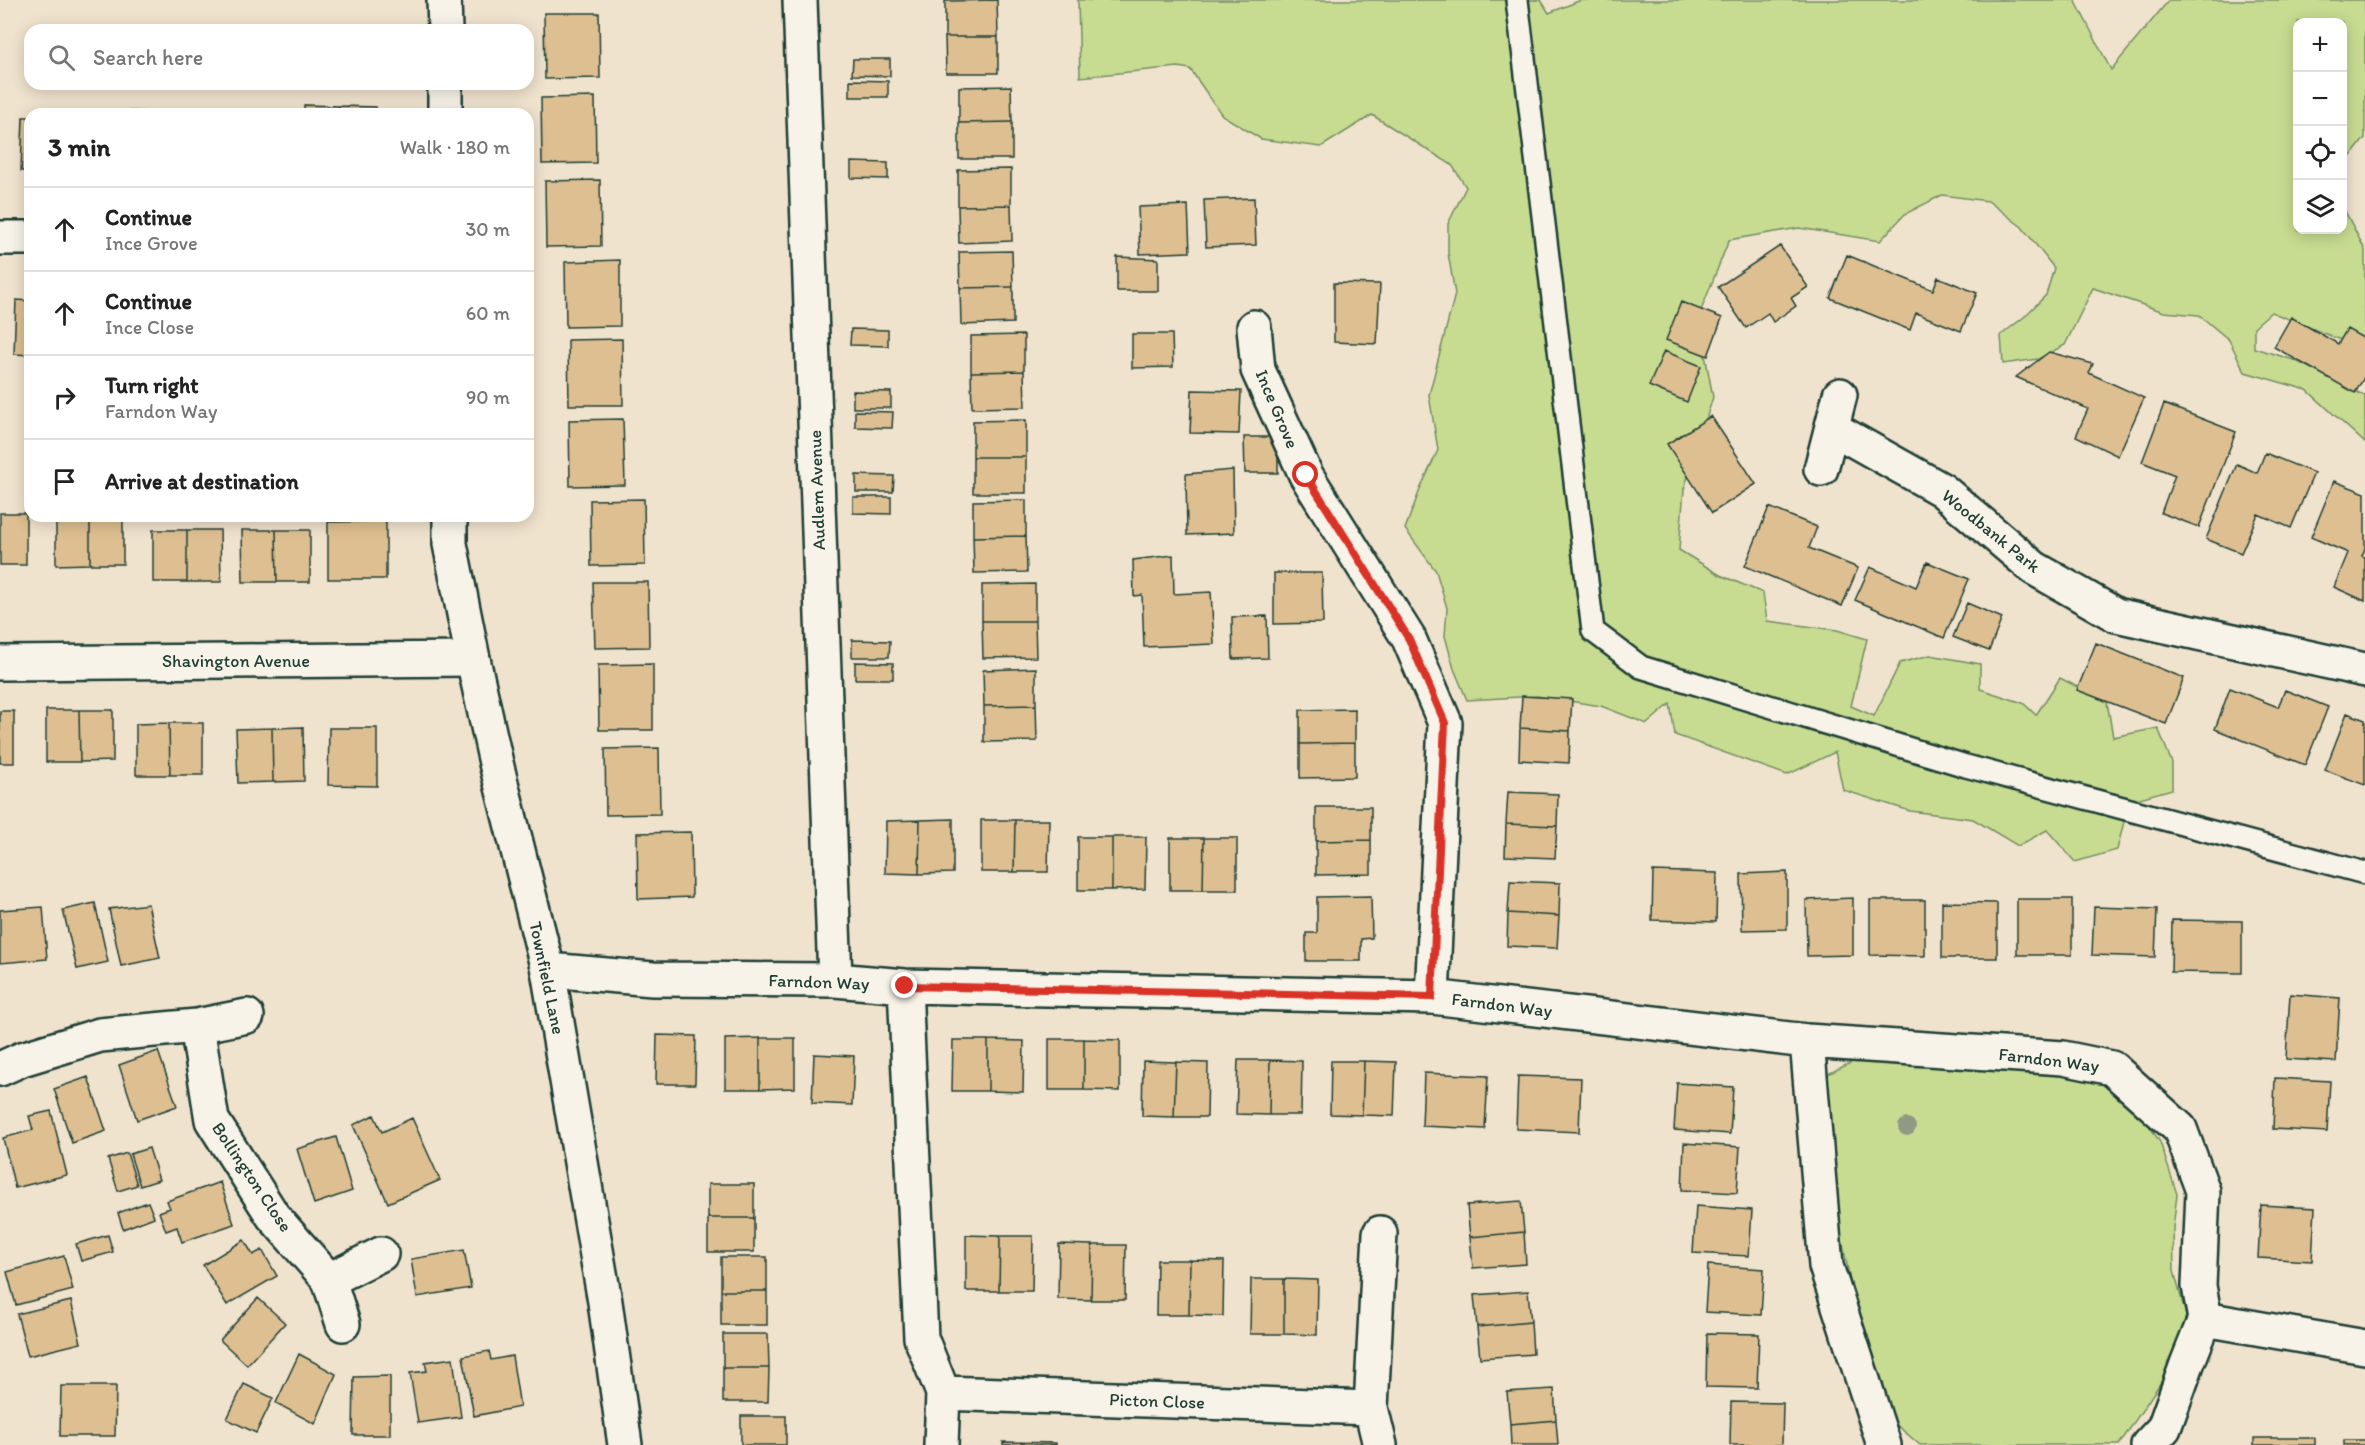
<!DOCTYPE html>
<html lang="en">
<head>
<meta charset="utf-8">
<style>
  body { margin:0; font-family:Itim,sans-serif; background:#f6f6f6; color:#222 }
  .controls { position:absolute; right:18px; top:18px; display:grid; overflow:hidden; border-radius:12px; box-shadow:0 3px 15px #0003 }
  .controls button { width:54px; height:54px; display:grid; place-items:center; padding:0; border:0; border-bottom:2px solid #e0e0e0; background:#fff; color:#222; font:30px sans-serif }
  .stop { position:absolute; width:18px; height:18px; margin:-14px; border:4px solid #d93025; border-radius:50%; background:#fff }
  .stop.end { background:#d93025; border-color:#fff; box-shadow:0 2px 6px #0008 }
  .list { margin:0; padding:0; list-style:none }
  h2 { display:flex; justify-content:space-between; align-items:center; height:78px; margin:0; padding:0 24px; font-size:26px }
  h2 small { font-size:20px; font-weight:400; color:#767676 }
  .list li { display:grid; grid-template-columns:39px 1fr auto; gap:18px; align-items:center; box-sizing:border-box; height:84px; padding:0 24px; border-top:2px solid #e0e0e0 }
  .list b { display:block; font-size:22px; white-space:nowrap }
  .list p { margin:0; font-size:20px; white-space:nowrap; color:#767676 }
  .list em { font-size:20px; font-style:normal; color:#767676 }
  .icon { flex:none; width:33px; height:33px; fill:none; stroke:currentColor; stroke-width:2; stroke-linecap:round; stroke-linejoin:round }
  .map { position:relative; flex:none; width:2365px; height:1445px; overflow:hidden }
  .search { position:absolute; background:#fff; box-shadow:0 3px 15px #0003; left:24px; top:24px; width:510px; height:66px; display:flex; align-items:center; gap:15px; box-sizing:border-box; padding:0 21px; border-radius:18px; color:#767676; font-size:22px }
  .panel { position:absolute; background:#fff; box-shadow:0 3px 15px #0003; left:24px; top:108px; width:510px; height:414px; border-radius:18px }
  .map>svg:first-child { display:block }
  .green { fill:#c7dc91; stroke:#738c62; stroke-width:1.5 }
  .building { fill:#debf91; stroke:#1f3d34; stroke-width:1.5 }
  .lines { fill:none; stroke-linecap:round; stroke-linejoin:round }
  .lane-casing { stroke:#1f3d34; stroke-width:26 }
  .street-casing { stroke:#1f3d34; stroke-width:38 }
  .secondary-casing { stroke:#1f3d34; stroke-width:38 }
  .lane { stroke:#f7f3e8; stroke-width:21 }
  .street { stroke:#f7f3e8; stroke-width:33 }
  .secondary { stroke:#f7f3e8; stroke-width:33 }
  .tree { fill:#909984 }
  .route { stroke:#d93025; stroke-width:8 }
  .labels { text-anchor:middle; stroke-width:4.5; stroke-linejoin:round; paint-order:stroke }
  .street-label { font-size:18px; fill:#1f3d34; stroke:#f7f3e8 }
</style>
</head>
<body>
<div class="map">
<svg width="2365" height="1445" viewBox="0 0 2365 1445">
  <rect width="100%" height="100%" fill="#f0e3ce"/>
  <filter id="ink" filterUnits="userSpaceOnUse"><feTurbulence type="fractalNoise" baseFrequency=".0167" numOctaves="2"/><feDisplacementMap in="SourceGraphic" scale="12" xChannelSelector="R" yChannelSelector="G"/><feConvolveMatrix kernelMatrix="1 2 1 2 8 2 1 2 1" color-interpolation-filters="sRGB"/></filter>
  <g filter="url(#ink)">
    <!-- green -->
    <path class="green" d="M1078 0H1541L1549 13 1581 0H2075L2111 70 2169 0H2365V138L2343 166 2342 22H2298V230H2342L2343 207 2365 250V341L2356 346 2271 312 2254 327V348L2294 360 2365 396V443L2307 390 2245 372 2229 340 2199 315 2164 312 2093 288 2065 345 2038 359 2003 364 2001 335 2024 317 2046 295 2054 268 2022 227 1988 201 1942 195 1905 214 1880 241 1799 228 1729 240 1698 318 1713 397 1684 489 1679 550 1720 575 1763 593 1767 621 1837 630 1867 639 1851 706 1874 716 1900 663 1930 655 1980 664V689L2023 703 2036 715 2060 678 2107 702 2113 737 2158 728 2172 763V789L2129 801 2117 850 2075 862 2047 830 2018 846 1973 819 1910 811 1843 790 1835 752 1787 775 1675 735 1670 704 1647 724 1601 706 1537 696 1467 700 1454 669 1445 636 1447 608 1436 571 1405 529 1421 487 1438 450 1429 395 1455 294 1448 253V224L1466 187 1452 165 1372 115 1321 147 1261 139 1222 115 1190 69 1178 67 1080 77Z
      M1854 1061 1974 1065 2094 1079 2131 1098 2160 1142 2177 1194 2173 1229 2174 1271 2186 1316 2169 1370 2119 1445H1920L1892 1421 1861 1337 1817 1111 1824 1076Z"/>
    <!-- building -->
    <path class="building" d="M997 0 998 37H945V1Z
      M544 13H599L600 78 545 79Z
      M945 37H998V73H946Z
      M853 59H890V76L852 75Z
      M850 80 888 81V97H850Z
      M1011 86 1012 122 959 123V87Z
      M595 97 596 163 542 164 541 98Z
      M304 105 339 106V114H304Z
      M339 106 376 107 375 114H339Z
      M206 109 242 110V114H206Z
      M242 110 278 111V114H242Z
      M119 111 155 112V114H118Z
      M155 112 190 113V114H155Z
      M23 117H30V171H21Z
      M1012 122V159H959V123Z
      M851 162 888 163V179L851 178Z
      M1011 169V205L958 206V170Z
      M600 180 601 246 546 247 545 181Z
      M1254 198 1256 245 1206 247 1204 200Z
      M1011 205 1012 241 959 243 958 206Z
      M1188 205 1190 252 1140 254 1138 207Z
      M1780 246 1808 287 1791 298 1796 306 1773 322 1768 313 1746 328 1718 287Z
      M1012 251 1013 287 960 288 959 252Z
      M1847 255 1933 290 1938 277 1977 293 1961 331 1916 313 1910 330 1830 298Z
      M1117 257 1158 259V291H1117Z
      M620 260V326L566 327 565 262Z
      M1334 283 1380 284 1377 344 1334 342Z
      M1013 287V323L961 325 960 288Z
      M16 300 30 301V355L14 354Z
      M1681 302 1722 318 1708 356 1666 340Z
      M2291 317 2338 344 2347 329 2365 339V376L2355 393 2274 347Z
      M851 329 888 330V346L850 345Z
      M1132 334H1172L1173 367 1132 368Z
      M1024 335V371L971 372V336Z
      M622 339 623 405H569L568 340Z
      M1664 351 1701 366 1687 402 1649 386Z
      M2049 352 2093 364 2089 373 2144 398 2118 456 2076 436 2088 409 2016 377Z
      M1024 371 1025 407 972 408 971 372Z
      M1192 390 1241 391 1239 434 1190 433Z
      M853 391 891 392V408H853Z
      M2164 404 2236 432 2199 527 2161 513 2175 475 2142 462Z
      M855 411 893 412 892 428 855 427Z
      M1711 416 1756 484 1712 513 1667 444Z
      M623 419 625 485 570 486 569 420Z
      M1026 420V457H973V421Z
      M1244 437H1278V473H1245Z
      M2265 453 2314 473 2291 528 2258 514 2241 553 2206 539 2237 464 2257 473Z
      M973 457H1026V493H973Z
      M1233 470 1234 533 1187 535 1186 474Z
      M856 475 894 476 893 492H856Z
      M2334 481 2365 493V548L2362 556 2365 557V601L2334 587 2348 553 2311 537Z
      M853 497H891V514L853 513Z
      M644 499 645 565 591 566 590 500Z
      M1026 500V536L973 537V501Z
      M1769 507 1817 527 1809 548 1858 568 1842 606 1745 566Z
      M0 513H26V565H0Z
      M56 516H90V564L56 565Z
      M90 516H123V564H90Z
      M386 521V579H328V522Z
      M153 530H187V582H153Z
      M187 530H220L221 582H187Z
      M242 530H276L277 582H243Z
      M276 530H310V582H277Z
      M1026 536 1027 572 974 573 973 537Z
      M1173 555 1174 594 1211 592 1214 644 1144 647 1142 595 1134 596 1133 560Z
      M1927 562 1969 579 1944 638 1855 600 1870 567 1916 587Z
      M1274 573H1322L1323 623 1274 624Z
      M593 582H648L649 647 595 648Z
      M1035 584V621H982V585Z
      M1967 603 2002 618 1989 651 1953 637Z
      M1267 616 1268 658 1233 659 1232 617Z
      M982 621H1035L1036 657 983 658Z
      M852 640 890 641 889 657H852Z
      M2096 643 2184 678 2166 724 2077 690Z
      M855 662 893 663V679H855Z
      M653 664V730H599L598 665Z
      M1036 668V705L984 706 983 670Z
      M2230 688 2278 707 2285 690 2328 707 2305 765 2215 729Z
      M1522 696 1572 699 1570 731 1520 728Z
      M1036 705 1037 741 984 742V706Z
      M1355 709V743L1300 744V710Z
      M46 710H79L80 762H46Z
      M79 710H113V761L80 762Z
      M0 711H14V763H0Z
      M2347 713 2365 720V785L2325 770Z
      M169 723 170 775H136V724Z
      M169 723H203V775H170Z
      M303 727 304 781 273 782 272 728Z
      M272 728 273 782 238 783 236 729Z
      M329 728H377V786L328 785Z
      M1520 728 1570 731 1569 763 1519 760Z
      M1355 743V777L1300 778V744Z
      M659 748 660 814 606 815 605 749Z
      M1508 792 1558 794 1557 826 1506 824Z
      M1316 807H1371V840L1316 841Z
      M953 819V873L919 874 920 820Z
      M920 820 919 874 885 873 886 821Z
      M981 820H1015L1014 872H981Z
      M1015 820H1049L1048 872H1014Z
      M1506 824 1557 826 1555 858 1505 856Z
      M691 832 692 897 638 899 637 833Z
      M1078 837H1112V890H1078Z
      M1112 837H1146L1145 889 1112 890Z
      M1170 838H1204L1203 890H1170Z
      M1204 838H1237V890H1203Z
      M1371 840V874L1316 875V841Z
      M1653 871 1717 873 1716 922 1652 920Z
      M1787 872V929L1742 930 1741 874Z
      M1510 881 1560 883 1559 916 1508 913Z
      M1371 896 1372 938 1361 939V961H1306V933H1317V897Z
      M1853 898V955L1807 956 1806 900Z
      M2017 899H2072V955H2017Z
      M1870 900H1925V956L1870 955Z
      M1942 902 1997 903V958H1942Z
      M95 903 108 962 77 969 63 910Z
      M148 904 160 958 121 966 109 909Z
      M43 907 47 959 0 963V910Z
      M2094 907 2157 909 2155 957 2092 955Z
      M1508 913 1559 916 1557 948 1507 946Z
      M2172 920 2242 921V973L2171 972Z
      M2290 994 2340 998 2336 1062 2286 1059Z
      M657 1035 696 1036 695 1084H656Z
      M760 1038H795V1088L760 1089Z
      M760 1038V1089H725V1039Z
      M1049 1039H1084V1090H1049Z
      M1084 1039 1120 1040V1091L1084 1090Z
      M953 1040H988V1091H952Z
      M988 1040 1024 1041 1023 1092 988 1091Z
      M158 1051 177 1106 137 1120 119 1065Z
      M814 1054 854 1056 852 1105 812 1103Z
      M1238 1060H1270L1269 1115 1236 1114Z
      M1270 1060 1302 1061 1301 1115H1269Z
      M1143 1061 1176 1062 1174 1117 1142 1116Z
      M1331 1061H1364L1362 1115 1330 1114Z
      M1364 1061 1396 1062 1394 1116 1362 1115Z
      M1176 1062 1208 1063 1207 1117H1174Z
      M1424 1073 1488 1076 1485 1129 1422 1126Z
      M1518 1076 1581 1078 1579 1132 1516 1129Z
      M88 1077 106 1131 72 1143 54 1089Z
      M2275 1078 2330 1081 2327 1132 2273 1129Z
      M1677 1083 1733 1087 1730 1134 1674 1130Z
      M51 1111 67 1175 15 1188 3 1138 33 1130 29 1116Z
      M374 1115 382 1132 412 1118 440 1180 388 1203 353 1125Z
      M336 1137 352 1191 314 1204 297 1149Z
      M1684 1143 1740 1147 1737 1193 1682 1190Z
      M149 1148 159 1180 140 1186 130 1154Z
      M127 1153 137 1185 118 1191 108 1159Z
      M220 1182 234 1224 182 1242 177 1227 166 1231 159 1212 170 1208 167 1201Z
      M708 1184H754V1218H708Z
      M1521 1201 1524 1232 1470 1237 1467 1205Z
      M148 1202 154 1217 123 1229 118 1213Z
      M2261 1205 2315 1208 2312 1261 2258 1258Z
      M1696 1206 1752 1210 1749 1256 1693 1253Z
      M708 1218H754V1252H708Z
      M1524 1232 1526 1264 1473 1268 1470 1237Z
      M108 1235 113 1252 81 1261 76 1244Z
      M966 1235 1000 1236 999 1291H966Z
      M1000 1236H1033L1032 1291H999Z
      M244 1240 253 1255 262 1250 277 1276 227 1305 203 1265Z
      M1059 1244 1092 1245 1091 1300 1058 1299Z
      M1092 1245H1126L1125 1300H1091Z
      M464 1250 471 1288 417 1297 411 1259Z
      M64 1256 73 1290 16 1305 7 1272Z
      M721 1257H767V1291H721Z
      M1157 1260H1190L1189 1315H1156Z
      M1190 1260 1224 1261 1223 1316 1189 1315Z
      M1708 1265 1764 1269 1761 1315 1705 1312Z
      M1251 1279H1284V1334H1250Z
      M1284 1279 1318 1280 1317 1335 1284 1334Z
      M721 1291H767V1325H721Z
      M1528 1291 1531 1322 1477 1327 1474 1295Z
      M258 1298 285 1323 247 1365 220 1340Z
      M71 1301 81 1343 28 1356 17 1314Z
      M1531 1322 1533 1354 1480 1358 1477 1327Z
      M1707 1333 1759 1334 1757 1388 1706 1387Z
      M723 1334H768L769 1368H723Z
      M489 1351 491 1360 512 1356 520 1407 474 1416 463 1356Z
      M299 1354 336 1374 315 1424 276 1403Z
      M453 1358 461 1417 418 1423 410 1373 427 1371 425 1362Z
      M723 1368H769L768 1402H723Z
      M390 1376V1435H353L354 1377Z
      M244 1384 273 1398 256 1433 227 1419Z
      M61 1386H116L115 1436H60Z
      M1554 1389 1556 1420 1510 1424 1507 1392Z
      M1731 1402 1783 1403 1782 1445H1730Z
      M741 1416H786V1445H741Z
      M1556 1420 1558 1445H1511L1510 1424Z
      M2254 1438H2315V1445H2254Z
      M2344 1440H2365V1445H2344Z
      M1003 1442 1056 1443V1445H1003Z"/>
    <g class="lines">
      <!-- lane casing -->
      <g class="lane-casing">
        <path id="lane" d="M1517 0 1593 631 1641 667 1966 766 2365 873"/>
      </g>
      <!-- street casing -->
      <g class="street-casing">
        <path id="street" d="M800 0 835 980
          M0 238H30
          M1254 327 1258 370 1306 475 1409 639 1445 723 1432 997
          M1832 428 1942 490 2034 568 2116 615 2365 670
          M1821 469 1840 395
          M0 663 473 659
          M548 970 653 979 835 980 905 986 1432 997 1807 1041 2063 1058 2112 1068 2180 1129 2203 1191 2199 1286 2205 1319
          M905 986 921 1338 943 1393 941 1445
          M197 1026 247 1016
          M1807 1041 1826 1266 1884 1445
          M0 1069 22 1059 100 1035 197 1026 212 1120 273 1216 329 1280 343 1324
          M1380 1233 1371 1408 1380 1445
          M329 1280 381 1254
          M943 1393 1371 1408
          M2148 1445 2164 1428 2187 1364 2205 1319 2365 1347"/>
      </g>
      <!-- secondary casing -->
      <g class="secondary-casing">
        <path id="secondary" d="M444 0 445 30
          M445 84V114
          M450 516V544L473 659 496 763 548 970 605 1302 625 1445"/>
      </g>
      <!-- lane -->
      <use href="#lane" class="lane"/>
      <!-- street -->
      <use href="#street" class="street"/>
      <!-- secondary -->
      <use href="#secondary" class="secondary"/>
    </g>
    <!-- trees -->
    <circle class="tree" cx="1907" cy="1127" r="9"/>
  </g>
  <g class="lines" filter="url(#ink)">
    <!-- route -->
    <path class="route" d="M905 986 1432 997 1445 723 1409 639 1306 475"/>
  </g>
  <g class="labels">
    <!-- street labels -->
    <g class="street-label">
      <text transform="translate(1277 409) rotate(67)" y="6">Ince Grove</text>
      <text transform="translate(817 490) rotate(-92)" y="6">Audlem Avenue</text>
      <text transform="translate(1991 531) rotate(39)" y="6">Woodbank Park</text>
      <text x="236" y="667">Shavington Avenue</text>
      <text transform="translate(547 978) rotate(78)" y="6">Townfield Lane</text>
      <text transform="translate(819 982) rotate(2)" y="6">Farndon Way</text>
      <text transform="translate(1502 1005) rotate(7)" y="6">Farndon Way</text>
      <text transform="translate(2049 1060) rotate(7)" y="6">Farndon Way</text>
      <text transform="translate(252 1177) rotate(56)" y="6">Bollington Close</text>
      <text transform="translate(1157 1401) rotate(2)" y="6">Picton Close</text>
    </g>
  </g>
</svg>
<div class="controls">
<button>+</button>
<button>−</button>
<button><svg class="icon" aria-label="locate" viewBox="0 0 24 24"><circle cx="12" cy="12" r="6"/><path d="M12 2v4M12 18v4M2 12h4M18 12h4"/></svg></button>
<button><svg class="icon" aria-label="layers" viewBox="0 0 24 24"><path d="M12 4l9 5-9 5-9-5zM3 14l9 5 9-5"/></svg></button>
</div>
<div class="stop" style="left:1306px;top:475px"></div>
<div class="stop end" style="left:905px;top:986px"></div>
<div class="search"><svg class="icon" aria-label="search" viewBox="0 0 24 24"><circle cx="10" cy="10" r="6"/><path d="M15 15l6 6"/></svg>Search here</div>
<section class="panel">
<h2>3 min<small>Walk · 180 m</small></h2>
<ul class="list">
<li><svg class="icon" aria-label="ahead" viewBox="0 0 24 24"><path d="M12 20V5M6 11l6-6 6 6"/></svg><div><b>Continue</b><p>Ince Grove</p></div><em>30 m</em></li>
<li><svg class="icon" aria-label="ahead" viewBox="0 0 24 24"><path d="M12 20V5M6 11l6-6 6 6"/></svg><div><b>Continue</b><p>Ince Close</p></div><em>60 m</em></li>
<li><svg class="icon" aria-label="right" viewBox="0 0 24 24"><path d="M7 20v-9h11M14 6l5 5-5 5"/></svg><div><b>Turn right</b><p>Farndon Way</p></div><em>90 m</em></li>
<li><svg class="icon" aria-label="arrive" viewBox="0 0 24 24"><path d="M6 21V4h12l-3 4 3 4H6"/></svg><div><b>Arrive at destination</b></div></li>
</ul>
</section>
</div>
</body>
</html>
